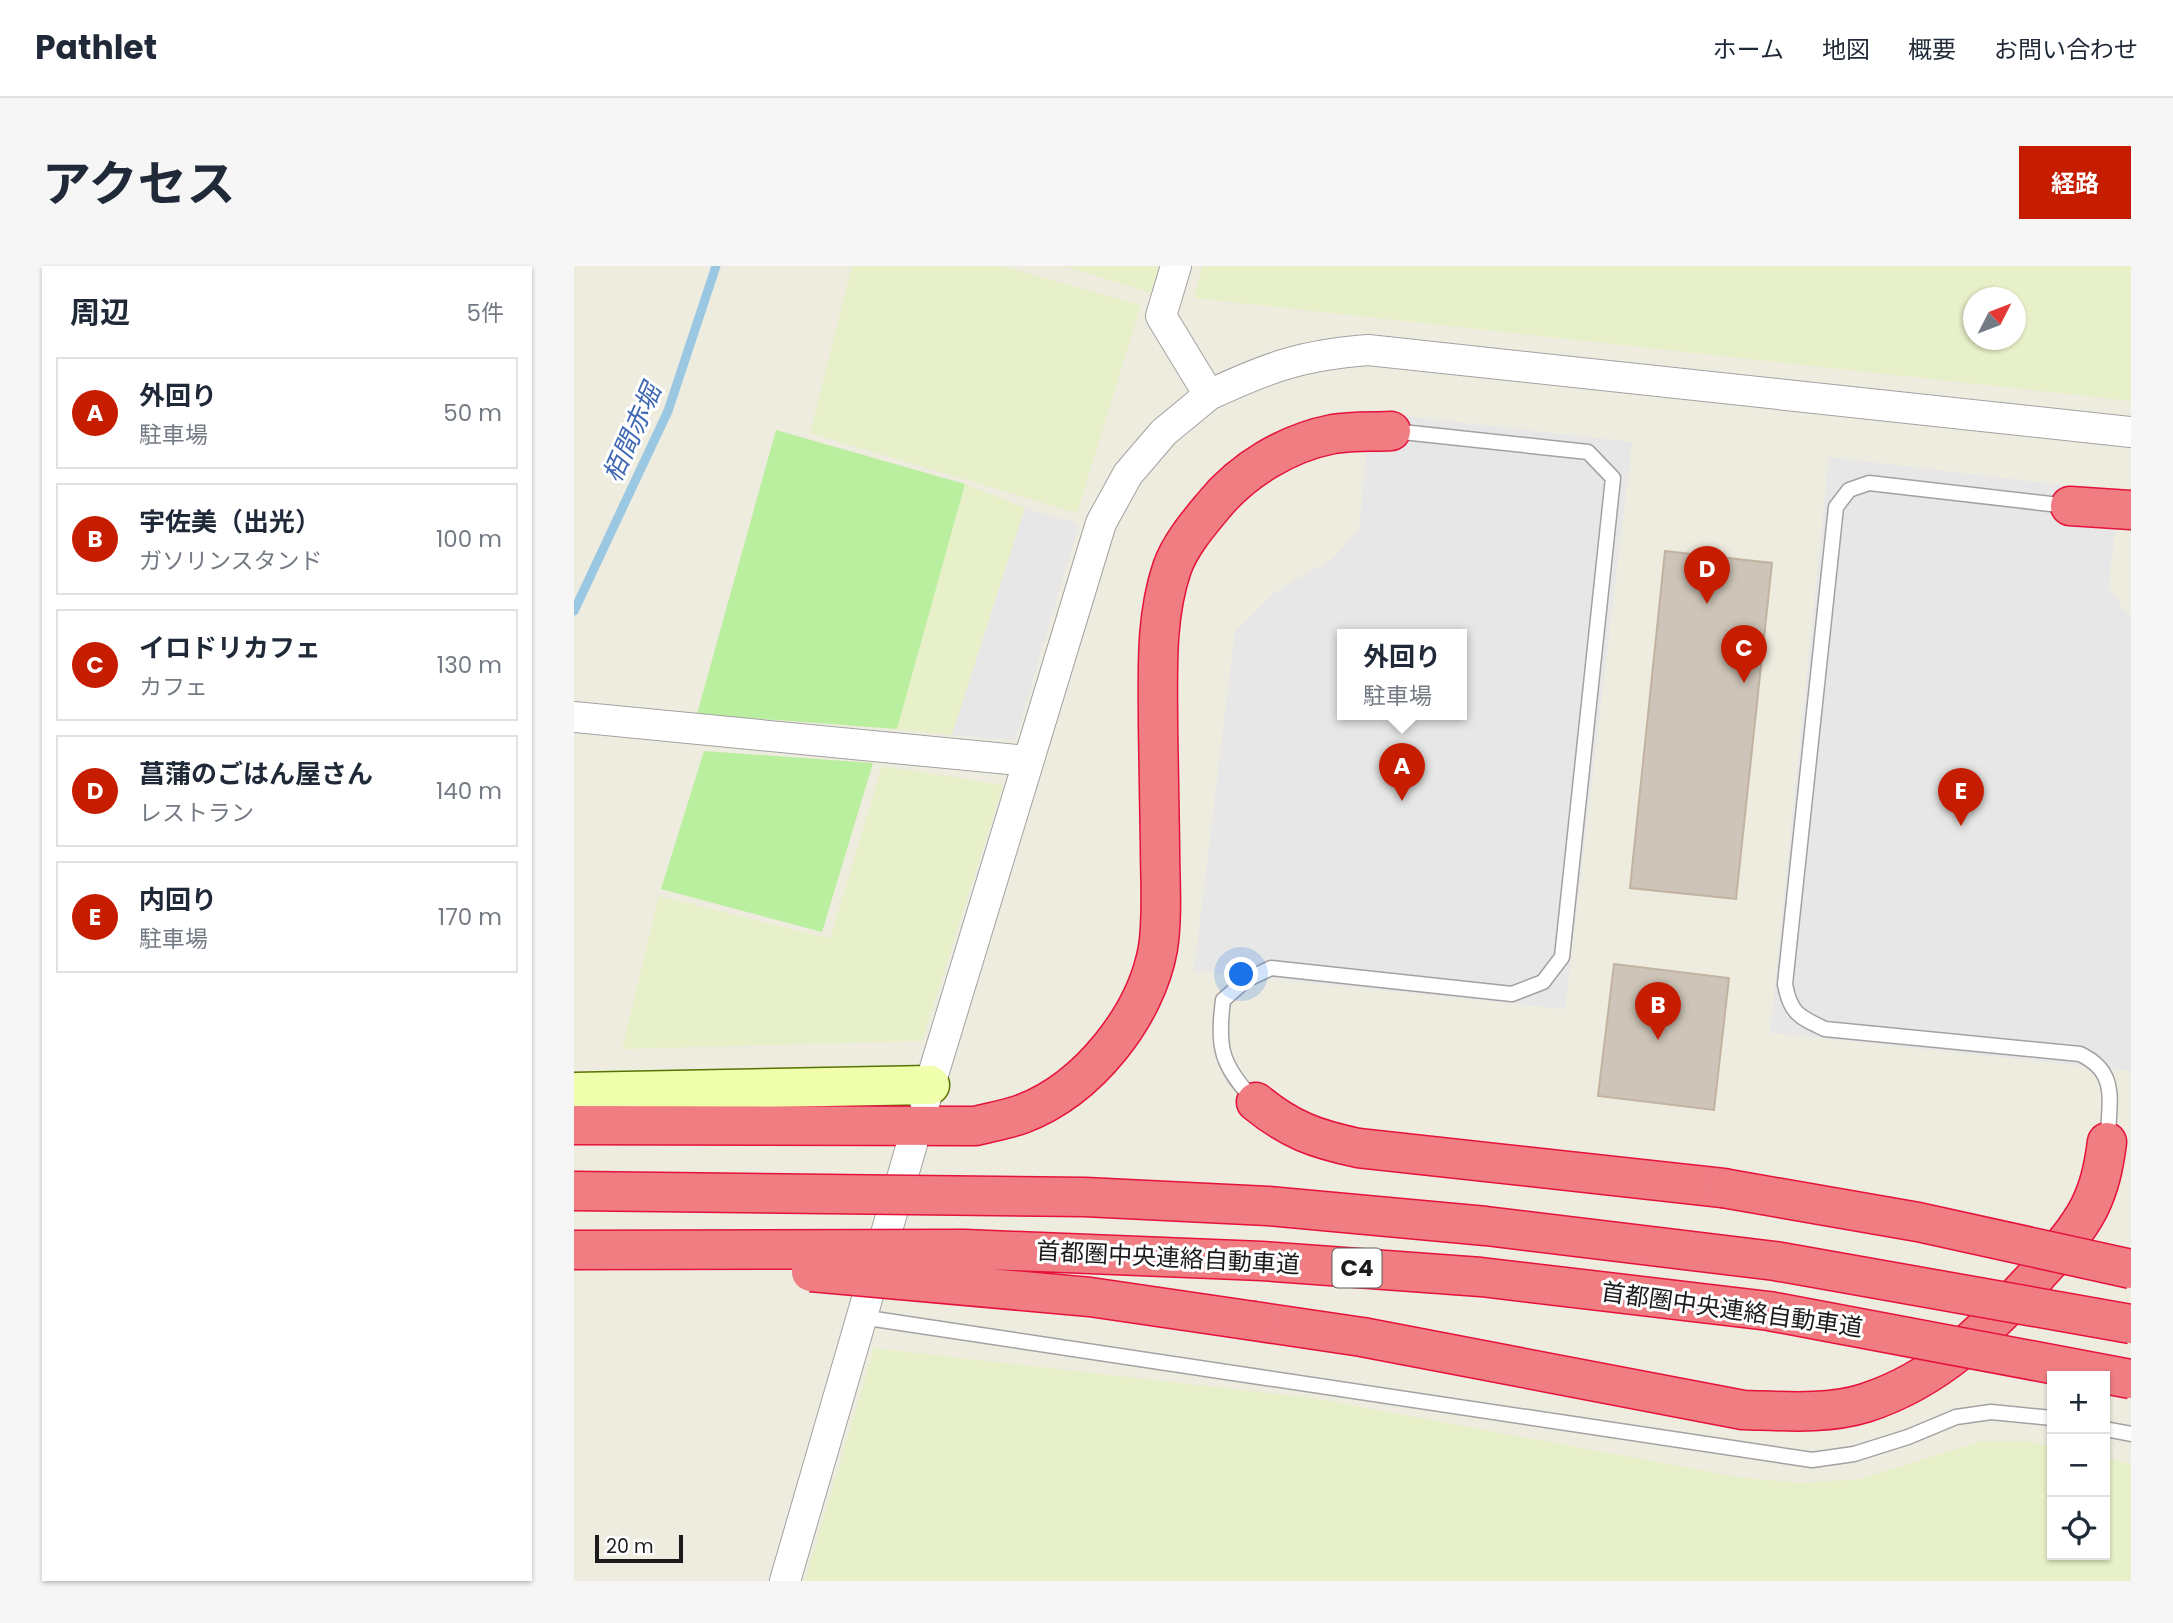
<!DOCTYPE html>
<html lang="ja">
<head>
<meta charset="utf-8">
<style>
  body { margin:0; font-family:Poppins,"Noto Sans JP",sans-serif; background:#f6f6f7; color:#1f2937 }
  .controls { position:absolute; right:21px; bottom:21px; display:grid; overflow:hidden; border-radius:0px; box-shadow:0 2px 5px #0004 }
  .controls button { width:63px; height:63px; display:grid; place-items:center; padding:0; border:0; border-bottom:2px solid #e0e1e3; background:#fff; color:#1f2937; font:35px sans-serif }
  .compass { position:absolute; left:1389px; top:21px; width:63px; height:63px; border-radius:50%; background:#fff; box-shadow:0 2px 5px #0004; rotate:48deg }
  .scale { position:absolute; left:21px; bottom:18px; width:88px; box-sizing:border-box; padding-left:7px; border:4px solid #1b1b1b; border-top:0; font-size:19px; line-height:24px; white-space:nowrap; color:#1b1b1b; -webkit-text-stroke:5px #fff; paint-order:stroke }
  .you { position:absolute; left:668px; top:709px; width:24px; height:24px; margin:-18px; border:5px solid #fff; border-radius:50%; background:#1a73e8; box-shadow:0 0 0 10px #1a73e833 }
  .badge { display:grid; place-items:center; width:46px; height:46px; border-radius:50%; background:#c61d00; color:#fff; font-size:23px; font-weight:700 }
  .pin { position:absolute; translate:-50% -58px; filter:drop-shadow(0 2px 4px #0008) }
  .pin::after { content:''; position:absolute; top:37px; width:24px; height:21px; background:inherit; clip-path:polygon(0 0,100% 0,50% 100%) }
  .popup { position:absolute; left:763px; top:363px; width:130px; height:91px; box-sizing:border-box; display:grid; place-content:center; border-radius:0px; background:#fff; filter:drop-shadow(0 2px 5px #0005); font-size:23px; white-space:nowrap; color:#747a83 }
  .popup b { font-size:26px; color:#1f2937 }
  .popup::after { content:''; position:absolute; left:50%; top:100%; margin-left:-14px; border:14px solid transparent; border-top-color:#fff }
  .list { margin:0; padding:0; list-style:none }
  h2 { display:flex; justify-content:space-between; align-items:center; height:91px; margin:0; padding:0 28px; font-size:30px }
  h2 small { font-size:23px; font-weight:400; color:#747a83 }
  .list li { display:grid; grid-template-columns:46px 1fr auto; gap:21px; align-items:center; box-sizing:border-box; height:112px; margin:0 14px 14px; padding:0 14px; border:2px solid #e0e1e3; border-radius:0px }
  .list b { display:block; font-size:26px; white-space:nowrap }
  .list p { margin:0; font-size:23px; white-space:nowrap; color:#747a83 }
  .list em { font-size:23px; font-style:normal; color:#747a83 }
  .icon { flex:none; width:38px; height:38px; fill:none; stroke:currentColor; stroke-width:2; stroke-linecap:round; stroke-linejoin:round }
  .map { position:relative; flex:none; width:1557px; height:1315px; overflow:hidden; border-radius:0px }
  header { display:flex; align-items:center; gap:42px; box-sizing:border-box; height:98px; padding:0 35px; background:#fff; border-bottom:2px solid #e0e1e3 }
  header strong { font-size:33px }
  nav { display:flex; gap:38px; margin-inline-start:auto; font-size:24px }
  .intro { display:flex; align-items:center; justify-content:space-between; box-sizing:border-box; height:168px; padding:0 42px }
  h1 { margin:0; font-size:49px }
  .button { padding:18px 32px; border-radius:0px; background:#c61d00; color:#fff; font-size:24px; font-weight:700 }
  main { display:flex; gap:42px; padding:0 42px }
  aside { flex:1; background:#fff; border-radius:0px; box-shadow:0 2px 5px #0004 }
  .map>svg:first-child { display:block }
  .farmland { fill:#e7f0c8; fill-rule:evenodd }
  .grass { fill:#baef9f }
  .parking { fill:#e7e7e7; fill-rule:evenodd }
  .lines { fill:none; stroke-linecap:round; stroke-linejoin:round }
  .stream { stroke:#9ac7e1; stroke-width:9 }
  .building { fill:#cec5b8; stroke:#c1b3a0; stroke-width:2 }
  .lane-casing { stroke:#a2a2a2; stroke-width:17 }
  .street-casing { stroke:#a2a2a2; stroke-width:32 }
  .secondary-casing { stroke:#577400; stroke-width:41 }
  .highway-casing { stroke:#e6123b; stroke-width:41 }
  .lane { stroke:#fff; stroke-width:14 }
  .street { stroke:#fff; stroke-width:30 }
  .secondary { stroke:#efffac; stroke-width:38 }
  .highway { stroke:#ef7d82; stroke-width:38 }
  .highway-bridge-casing { stroke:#e6123b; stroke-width:41; stroke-linecap:butt }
  .highway-bridge { stroke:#ef7d82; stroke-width:38 }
  .labels { text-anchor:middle; stroke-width:6; stroke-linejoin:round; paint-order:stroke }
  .shield { fill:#fff; stroke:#5f5f5f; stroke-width:2 }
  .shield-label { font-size:23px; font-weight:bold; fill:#1b1b1b }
  .street-label { font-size:24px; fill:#1b1b1b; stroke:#fff }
  .water-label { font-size:26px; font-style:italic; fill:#3f68b3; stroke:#fff }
</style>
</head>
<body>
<header>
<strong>Pathlet</strong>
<nav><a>ホーム</a><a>地図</a><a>概要</a><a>お問い合わせ</a></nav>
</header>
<div class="intro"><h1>アクセス</h1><a class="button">経路</a></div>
<main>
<aside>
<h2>周辺<small>5件</small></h2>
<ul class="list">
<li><span class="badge">A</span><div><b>外回り</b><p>駐車場</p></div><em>50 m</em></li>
<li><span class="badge">B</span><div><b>宇佐美（出光）</b><p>ガソリンスタンド</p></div><em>100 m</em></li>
<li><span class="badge">C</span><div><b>イロドリカフェ</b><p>カフェ</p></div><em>130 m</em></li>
<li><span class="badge">D</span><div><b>菖蒲のごはん屋さん</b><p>レストラン</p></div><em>140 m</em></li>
<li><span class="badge">E</span><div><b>内回り</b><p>駐車場</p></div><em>170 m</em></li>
</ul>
</aside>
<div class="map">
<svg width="1557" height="1315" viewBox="0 0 1557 1315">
  <rect width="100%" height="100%" fill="#eeebdf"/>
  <!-- farmland -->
  <path class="farmland" d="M278 0H427L567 39 503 247 236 167Z
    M490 0H585L577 27Z
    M628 0H1557V135L620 32ZM1400 32H1442V74H1400Z
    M391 218 451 242 378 469 323 463Z
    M308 500 429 519 348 775 48 783 85 630 256 673Z
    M300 1082 738 1132 1164 1211 1227 1217 1286 1213 1408 1175H1452L1478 1181V1289H1531V1192L1557 1198V1315H231Z"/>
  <!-- grass -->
  <path class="grass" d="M202 164 391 218 323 463 123 448Z
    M130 485 299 497 248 666 87 623Z"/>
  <!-- parking -->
  <path class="parking" d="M796 146 1058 176 991 743 620 705 661 365 705 323 756 295 785 264ZM768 369H888V449H768Z
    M1255 191 1546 226 1534 321 1557 353V805L1196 767Z
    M451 242 505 258 441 474 378 469Z"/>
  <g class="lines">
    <!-- stream -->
    <path class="stream" d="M0 345 94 145 142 0"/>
  </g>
  <!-- building -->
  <path class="building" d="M1091 285 1198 297 1162 633 1056 622Z
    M1040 698 1155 712 1140 844 1024 830Z"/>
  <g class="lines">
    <!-- lane casing -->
    <g class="lane-casing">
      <path id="lane" d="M1494 240 1295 217 1275 224 1262 241 1211 718C1216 747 1225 751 1251 763L1506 788C1546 807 1534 836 1534 875
        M680 834C647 799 643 782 649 734L672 714 697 702 938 728 969 716 988 691 1039 212 1014 186 819 165
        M287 1051 1238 1194 1280 1188 1334 1171 1382 1151 1417 1146 1478 1152
        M1531 1163 1557 1168"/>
    </g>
    <!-- street casing -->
    <g class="street-casing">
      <path id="street" d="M635 129C695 101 728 89 794 84L1557 166
        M0 451 454 495
        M351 835 527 257 554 208 590 166 635 129 587 50 602 0
        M211 1315 338 878"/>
    </g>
    <!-- secondary casing -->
    <g class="secondary-casing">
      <path id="secondary" d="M0 826 356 819"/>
    </g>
    <!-- highway casing -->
    <g class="highway-casing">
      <path id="highway" d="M1496 240 1557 244
        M682 836C716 864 742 873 784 882L1149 922
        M0 859 402 860C417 856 434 853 448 848 514 823 572 750 584 682 589 649 586 614 586 581 585 540 585 500 584 459 584 406 581 352 598 302 606 279 624 258 639 240 668 204 713 177 759 168 778 165 799 166 817 165
        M680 1055 788 1071 1169 1144C1208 1145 1253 1149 1291 1137 1365 1113 1412 1064 1463 1009 1482 988 1502 967 1515 942 1526 920 1530 899 1533 876"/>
    </g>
    <!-- lane -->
    <use href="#lane" class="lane"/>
    <!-- street -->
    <use href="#street" class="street"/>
    <!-- secondary -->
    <use href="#secondary" class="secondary"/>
    <!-- highway -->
    <use href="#highway" class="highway"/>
    <!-- highway-bridge casing -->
    <g class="highway-bridge-casing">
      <path id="highway-bridge" d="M1149 922 1344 956 1557 1003
        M0 925 511 931 694 940 912 960 1201 995 1557 1058
        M0 984 390 983 688 995 907 1011 1195 1045 1557 1113
        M237 1006 516 1031 680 1055"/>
    </g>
    <!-- highway-bridge -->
    <use href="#highway-bridge" class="highway-bridge"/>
  </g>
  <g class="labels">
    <!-- shield labels -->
    <rect class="shield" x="758.5" y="982.5" width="49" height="39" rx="5"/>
    <g class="shield-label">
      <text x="783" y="1010">C4</text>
    </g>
    <!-- street labels -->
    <g class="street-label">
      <text transform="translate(594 992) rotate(3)" y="8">首都圏中央連絡自動車道</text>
      <text transform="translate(1158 1044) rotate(8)" y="8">首都圏中央連絡自動車道</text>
    </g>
    <!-- water labels -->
    <g class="water-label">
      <text transform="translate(58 167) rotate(-66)" y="9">栢間赤堀</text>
    </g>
  </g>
</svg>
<div class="controls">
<button>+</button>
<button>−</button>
<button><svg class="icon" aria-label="locate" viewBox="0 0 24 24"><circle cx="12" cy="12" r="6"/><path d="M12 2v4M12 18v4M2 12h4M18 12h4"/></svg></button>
</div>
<svg class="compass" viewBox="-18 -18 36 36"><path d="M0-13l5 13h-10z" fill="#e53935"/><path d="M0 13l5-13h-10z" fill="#747a83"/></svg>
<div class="scale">20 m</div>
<div class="you"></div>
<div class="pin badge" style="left:828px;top:535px">A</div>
<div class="popup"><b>外回り</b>駐車場</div>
<div class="pin badge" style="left:1084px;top:774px">B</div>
<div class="pin badge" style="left:1170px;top:417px">C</div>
<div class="pin badge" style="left:1133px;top:338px">D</div>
<div class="pin badge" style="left:1387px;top:560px">E</div>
</div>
</main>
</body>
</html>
